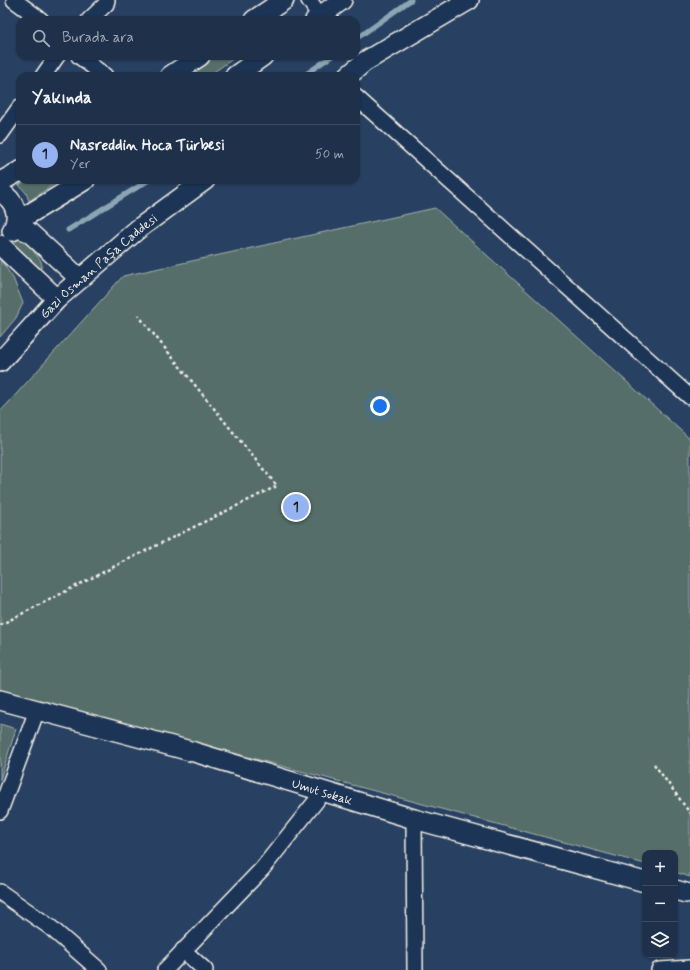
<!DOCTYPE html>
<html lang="tr">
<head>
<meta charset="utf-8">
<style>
  body { margin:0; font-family:Mynerve,sans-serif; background:#2b3c54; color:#f1f3f6 }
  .controls { position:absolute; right:12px; bottom:12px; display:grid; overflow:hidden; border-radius:8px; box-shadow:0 1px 3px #0004 }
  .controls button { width:36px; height:36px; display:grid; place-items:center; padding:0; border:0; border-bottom:1px solid #3c4b62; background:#1e304a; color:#f1f3f6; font:20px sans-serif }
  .you { position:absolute; left:380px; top:406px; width:14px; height:14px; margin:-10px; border:3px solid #fff; border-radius:50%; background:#1a73e8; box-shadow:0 0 0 6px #1a73e833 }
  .badge { display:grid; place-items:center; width:26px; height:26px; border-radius:50%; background:#95b2f1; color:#111; font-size:13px; font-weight:700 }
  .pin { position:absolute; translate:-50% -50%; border:2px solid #fff; box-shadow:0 1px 4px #0006 }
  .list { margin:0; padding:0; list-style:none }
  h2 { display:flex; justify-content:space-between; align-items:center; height:52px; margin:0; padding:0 16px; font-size:17px }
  h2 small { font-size:13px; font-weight:400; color:#a1a9b5 }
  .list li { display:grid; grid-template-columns:26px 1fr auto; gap:12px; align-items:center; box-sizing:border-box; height:60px; padding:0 16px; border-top:1px solid #3c4b62 }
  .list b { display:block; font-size:15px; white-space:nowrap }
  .list p { margin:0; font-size:13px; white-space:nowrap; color:#a1a9b5 }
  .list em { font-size:13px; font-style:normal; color:#a1a9b5 }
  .icon { flex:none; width:22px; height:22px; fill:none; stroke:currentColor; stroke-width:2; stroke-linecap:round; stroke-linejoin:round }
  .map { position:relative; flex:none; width:690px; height:970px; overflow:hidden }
  .search { position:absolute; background:#1e304a; box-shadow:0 1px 3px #0004; left:16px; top:16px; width:344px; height:44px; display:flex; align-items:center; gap:10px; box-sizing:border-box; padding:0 14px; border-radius:12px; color:#a1a9b5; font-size:15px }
  .panel { position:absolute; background:#1e304a; box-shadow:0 1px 3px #0004; left:16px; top:72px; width:344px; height:112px; border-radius:12px }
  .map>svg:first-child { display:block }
  .green { fill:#566e6b; stroke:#a5b0aa }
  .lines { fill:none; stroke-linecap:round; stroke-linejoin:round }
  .stream { stroke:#8da5b3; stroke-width:5 }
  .minor-casing { stroke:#f4f1e8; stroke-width:18 }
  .tertiary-casing { stroke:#f4f1e8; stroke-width:22 }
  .path { stroke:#f4f1e8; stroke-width:2.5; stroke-dasharray:3 3; stroke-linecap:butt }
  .minor { stroke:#1d3557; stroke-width:15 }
  .tertiary { stroke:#1d3557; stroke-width:19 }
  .labels { text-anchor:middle; stroke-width:3; stroke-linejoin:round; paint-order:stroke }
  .street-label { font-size:13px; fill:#f4f1e8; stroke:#1d3557 }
</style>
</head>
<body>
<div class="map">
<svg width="690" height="970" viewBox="0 0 690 970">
  <rect width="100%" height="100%" fill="#284062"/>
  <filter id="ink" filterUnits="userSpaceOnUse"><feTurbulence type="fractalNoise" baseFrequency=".025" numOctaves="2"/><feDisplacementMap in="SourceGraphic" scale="8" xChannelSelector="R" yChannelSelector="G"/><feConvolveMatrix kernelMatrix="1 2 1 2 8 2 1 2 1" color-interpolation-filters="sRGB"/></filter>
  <g filter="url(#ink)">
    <!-- green -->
    <path class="green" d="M215 56H237L208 76H185Z
      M27 180H60L29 201 26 193 19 185Z
      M435 208 690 439V877L675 872V853H645V864L0 690V412L123 276Z
      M21 235 41 261 42 266 41 268H38L11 245Z
      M0 259 13 278 23 303 16 318 0 337Z
      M0 724 16 729 0 780Z"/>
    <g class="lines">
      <!-- stream -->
      <path class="stream" d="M356 39 411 0
        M303 76 332 56
        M68 230 149 180"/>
      <!-- minor casing -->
      <g class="minor-casing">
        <path id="minor" d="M14 0 41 20
          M309 0 320 16 326 20
          M89 20 106 4 107 0
          M79 56 105 76
          M43 76 57 56
          M356 97 690 397
          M0 135 20 107
          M0 811 37 710
          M414 819 415 970
          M0 892 50 927 99 970
          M183 950 205 970
          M165 970 262 869 324 791
          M659 970 690 968"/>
      </g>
      <!-- tertiary casing -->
      <g class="tertiary-casing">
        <g id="tertiary">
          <path d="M254 20 284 0"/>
          <path d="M315 20 342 0"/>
          <path d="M170 76 200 56"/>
          <path d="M235 76 263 56"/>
          <path d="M348 76 364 62 469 0"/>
          <path d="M0 182 20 171"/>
          <path d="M0 192C15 200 21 216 12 231"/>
          <path d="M16 222 85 180"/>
          <path d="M15 227 29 232 80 279"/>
          <path d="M0 245 57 299"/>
          <path id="s1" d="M0 362 57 299 138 229 205 180"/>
          <path id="s2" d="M0 700 194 752 414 819 645 882"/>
          <path d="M675 890 686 893"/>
        </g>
      </g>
      <!-- path -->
      <path class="path" d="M0 625 123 562 277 486 138 315
        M654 764 690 813"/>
      <!-- minor -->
      <use href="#minor" class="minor"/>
      <!-- tertiary -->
      <use href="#tertiary" class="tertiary"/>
    </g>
  </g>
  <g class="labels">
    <!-- street labels -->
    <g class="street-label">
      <text dy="5" stroke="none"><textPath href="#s1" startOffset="138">Gazi Osman Paşa Caddesi</textPath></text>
      <text dy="5" stroke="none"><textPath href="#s2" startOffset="335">Umut sokak</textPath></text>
    </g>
  </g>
</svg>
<div class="controls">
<button>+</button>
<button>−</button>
<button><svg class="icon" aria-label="layers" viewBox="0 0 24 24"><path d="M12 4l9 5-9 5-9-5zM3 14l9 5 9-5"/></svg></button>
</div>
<div class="you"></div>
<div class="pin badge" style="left:296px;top:507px">1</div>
<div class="search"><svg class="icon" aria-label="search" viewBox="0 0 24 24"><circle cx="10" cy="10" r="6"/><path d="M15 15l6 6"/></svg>Burada ara</div>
<section class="panel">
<h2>Yakında<small></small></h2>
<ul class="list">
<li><span class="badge">1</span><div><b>Nasreddin Hoca Türbesi</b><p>Yer</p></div><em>50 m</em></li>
</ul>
</section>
</div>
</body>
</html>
